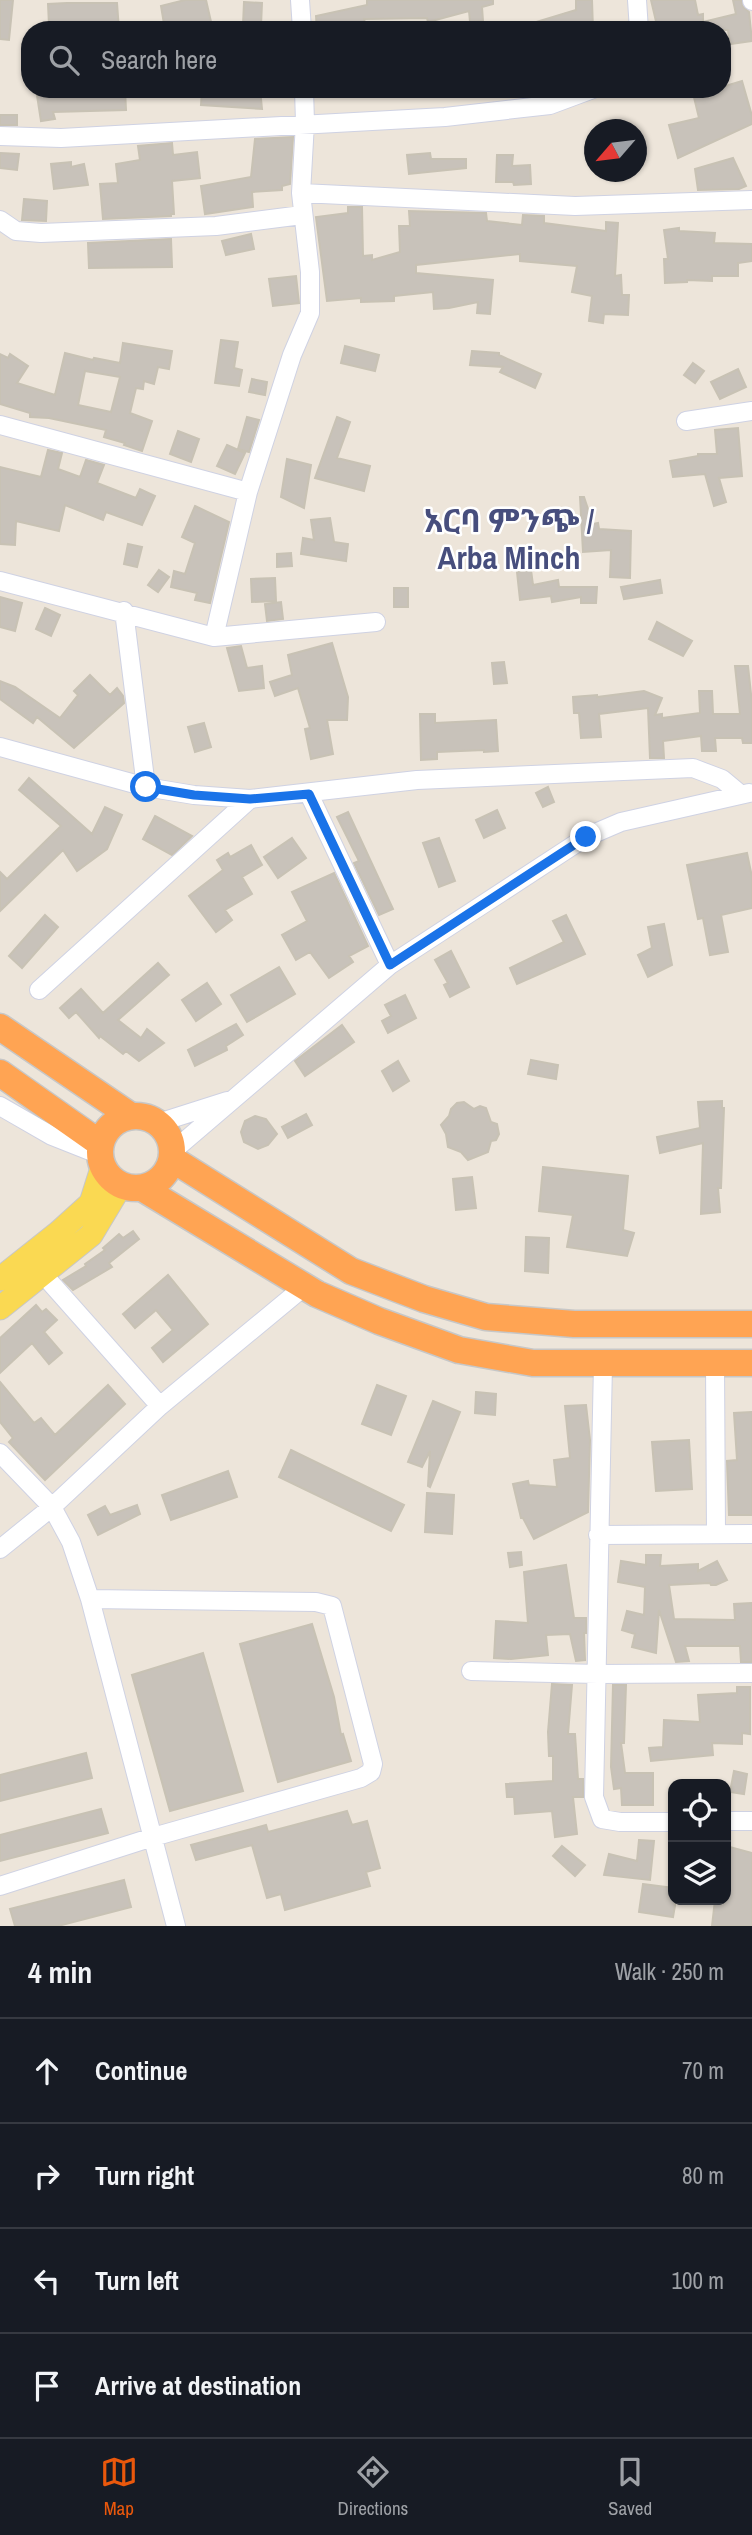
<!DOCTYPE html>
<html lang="en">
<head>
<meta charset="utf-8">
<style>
  body { margin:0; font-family:"Archivo Narrow","Noto Sans Ethiopic",sans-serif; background:#242831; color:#f1f3f6 }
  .controls { position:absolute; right:21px; bottom:21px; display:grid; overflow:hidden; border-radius:14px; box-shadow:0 2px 5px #0004 }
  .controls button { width:63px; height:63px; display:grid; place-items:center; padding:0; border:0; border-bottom:2px solid #363941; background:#171b24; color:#f1f3f6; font:35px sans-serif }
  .compass { position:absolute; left:584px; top:119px; width:63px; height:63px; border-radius:50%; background:#171b24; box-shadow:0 2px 5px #0004; rotate:242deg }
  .stop { position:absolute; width:21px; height:21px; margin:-16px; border:5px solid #1a73e8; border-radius:50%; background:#fff }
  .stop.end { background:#1a73e8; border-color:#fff; box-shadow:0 2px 7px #0008 }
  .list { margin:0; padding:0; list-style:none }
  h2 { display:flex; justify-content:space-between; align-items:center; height:91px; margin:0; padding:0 28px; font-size:30px }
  h2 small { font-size:23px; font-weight:400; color:#9ea1a6 }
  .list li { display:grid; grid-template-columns:46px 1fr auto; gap:21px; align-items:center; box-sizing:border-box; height:105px; padding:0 28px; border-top:2px solid #363941 }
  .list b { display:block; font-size:26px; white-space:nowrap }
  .list em { font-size:23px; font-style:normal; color:#9ea1a6 }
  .icon { flex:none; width:38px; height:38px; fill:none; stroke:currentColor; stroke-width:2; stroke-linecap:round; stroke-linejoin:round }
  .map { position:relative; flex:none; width:752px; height:1926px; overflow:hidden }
  .search { position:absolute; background:#171b24; box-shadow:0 2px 5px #0004; left:21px; right:21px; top:21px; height:77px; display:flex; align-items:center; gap:18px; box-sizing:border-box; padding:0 24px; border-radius:28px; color:#9ea1a6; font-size:26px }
  .sheet { height:511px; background:#171b24 }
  nav { display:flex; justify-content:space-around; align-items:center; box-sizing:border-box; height:98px; border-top:2px solid #363941; background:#171b24; font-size:19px; color:#9ea1a6 }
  nav a { display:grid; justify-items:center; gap:4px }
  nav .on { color:#ea580c }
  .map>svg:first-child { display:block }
  .building { fill:#c8c2ba; stroke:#c8c2b4; stroke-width:2; fill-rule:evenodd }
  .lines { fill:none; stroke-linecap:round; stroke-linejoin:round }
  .minor-casing { stroke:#cfd2e3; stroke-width:20 }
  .major-casing { stroke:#c7c7c7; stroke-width:25 }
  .highway-casing { stroke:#c7c7c7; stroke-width:29 }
  .minor { stroke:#fff; stroke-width:18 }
  .major { stroke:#fad952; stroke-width:23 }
  .highway { stroke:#ffa453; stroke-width:26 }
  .route { stroke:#1a73e8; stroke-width:9 }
  .labels { text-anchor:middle; stroke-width:5; stroke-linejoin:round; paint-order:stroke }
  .town-label { font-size:32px; font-weight:bold; fill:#474e7d; stroke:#fff }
</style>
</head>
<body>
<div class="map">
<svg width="752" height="1926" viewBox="0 0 752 1926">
  <rect width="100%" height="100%" fill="#ede5da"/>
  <!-- building -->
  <path class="building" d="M0 0H13L9 40 0 39Z
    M185 0H206L212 26 196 30H191L190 27 165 30 161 6Z
    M367 0H493V4L482 7 483 21 470 22 469 11 428 22 427 18 364 19 367 30H317L316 16 367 5Z
    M576 0H592L593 30H578L577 24 559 30H523V26L576 10Z
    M651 0H695L698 15 703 14V22L736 14 733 0H741L743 7 749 12 752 41 730 44 728 30H689V27L658 30Z
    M244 2 262 3 261 26 243 25Z
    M67 3H117L119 30H60V24L49 25 48 4Z
    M742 81 752 116V124L678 158 669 125 699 118 692 89H722V87Z
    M36 89H125L126 110 53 112 55 119 41 121Z
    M202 89H260L262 109 201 105Z
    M0 115H17V125H0Z
    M293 137 290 184 282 186V190L252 192 253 207 205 214 201 186 251 177 255 139Z
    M172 143 173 155 197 152 200 178 172 181 174 214H171V216L103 219 100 184 118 183 116 164 140 160 138 146Z
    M0 153 19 154 17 170 0 168Z
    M430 153 431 159H466V168L409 174 407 155Z
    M497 155H513L512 166 530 165 531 184 514 185 513 182H496Z
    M733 158 746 186 739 189 698 190 695 169Z
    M71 162V167L84 164 88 185 54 189 51 164Z
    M24 199 47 201 46 221 22 220Z
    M348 207H362L363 256 372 255V260L400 252 399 226H410L409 211 486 213 487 221 522 225 523 215 544 216V223L606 231V222L618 223 615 276 621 275 622 295H629L628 315 604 314 603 323 589 321 592 296 572 292 577 266 520 261V254L416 265V273L493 280 490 314 477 313 478 302 449 308 434 309 433 292 394 296V301L361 302V298L327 301 316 217 348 213Z
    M679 228V231L715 233 714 243 752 244V261L738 263V276H712V281L687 280V282L665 283 664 259H668L664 230Z
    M251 234 254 249 226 255 222 241Z
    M171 239 172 267 89 268 88 243Z
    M296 276 299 303 273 306 269 279Z
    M221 340 238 342 234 368 242 370 239 386 215 383Z
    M123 343 172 351 169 369 158 367 154 384 144 381 143 389 136 388 130 413 152 421 142 451 124 445 125 443 104 437 106 430 49 418 30 417V413L0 404V354L8 358 10 354 28 366 17 383 55 395 65 353 93 360 94 358 120 363ZM85 371 120 377 111 412 78 405Z
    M345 346 379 355 375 371 341 363Z
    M472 351 499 353V355L541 374 535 388 500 372 503 367 470 365Z
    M693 363 704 371 695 383 684 375Z
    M738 369 746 387 720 399 711 382Z
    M252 379 267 382 265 395 249 392Z
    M247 417 259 420 249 452 238 449Z
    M337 417 350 422 337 458 370 466 364 491 315 478Z
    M738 428 742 476 719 478 726 502 714 506 705 474 673 477 670 461 698 456V454H717L715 430Z
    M178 431 199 439 191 462 170 454Z
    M227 445 245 453 235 474 217 466Z
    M48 450 62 453 58 469 80 477 86 460 104 465 97 483 136 498 140 489 155 496 142 525 106 512 103 520 65 505 59 531 16 521 15 545 0 544V467L41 477Z
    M287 459 311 465 304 508 281 497Z
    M580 497H584L593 524 598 523 599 529 631 531 630 578 610 577 611 550 583 552Z
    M195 506 229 522 210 603 195 600 197 593 171 587 174 571 185 574 195 543 182 537Z
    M330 518 334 542 348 544 346 561 301 554 303 538 314 540 311 520Z
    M128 544 142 547 137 567 124 564Z
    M291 553 292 566 277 567V554Z
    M159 570 169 577 158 592 148 585Z
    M531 570 533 585 558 580 559 587H597L596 603H581V597L552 602 551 596 520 600 517 572Z
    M275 578 276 601 252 602 251 579Z
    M660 580 662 593 624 599 621 587Z
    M394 588H408V607H394Z
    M0 597 22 603 15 631 0 627Z
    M281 602 283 619 267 621 265 604Z
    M45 608 60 615 51 636 36 629Z
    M657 622 692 641 683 656 649 639Z
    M332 643 348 697 347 720H327L333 754 311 759 305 729 310 728 298 688 275 696 270 682 292 675 288 655Z
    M241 646 247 668 262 666 264 688 239 691 227 648Z
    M504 662 507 683 494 684 492 663Z
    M735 666H748L752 703V743H743L742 738H715L716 751H702L701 736 663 741 664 758H650L648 708 599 714 601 737 581 738 579 713H574L573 697 597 695V697L644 691 662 698 655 715 662 714V718L700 713 699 691H712L713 714H740Z
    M90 675 110 695 117 688 123 696 124 703 74 748 37 717 33 723 0 699V681L15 687 60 718 78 695 74 691Z
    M420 714H435V723L496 720 498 751 484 752V750L437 752V759L421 760Z
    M204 723 211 747 195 752 188 727Z
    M29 778 92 834 105 807 122 815 107 849 77 871 63 850 0 911V872L7 879 61 826 19 790Z
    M548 787 554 802 543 807 536 793Z
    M497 810 505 828 484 838 476 820Z
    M348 812 393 909 379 915 354 863 359 861 337 817Z
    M155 816 192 836 172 855 143 839Z
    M292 838 306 858 278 878 264 857Z
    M439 838 455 881 439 887 423 843Z
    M251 845 262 865 242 877 252 894 225 910 232 920 216 932 189 896 223 870 217 860 228 853 230 857Z
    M747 853 752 877V908L721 915 728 952 710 955 703 918 698 919 687 865Z
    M334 873 368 946 349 956 353 962 329 978 310 952 296 960 282 935 307 921 292 892Z
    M45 915 58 927 22 968 9 956Z
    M566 915 585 954 517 984 510 968 564 942 553 921Z
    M664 924 672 965 648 977 638 955 652 948 648 927Z
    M451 951 469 987 450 997 444 985 448 983 435 960Z
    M158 963 169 975 118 1020 141 1038 147 1029 164 1043 139 1061 126 1051 123 1054 100 1036 99 1038 76 1012 69 1018 60 1008 81 989 103 1013Z
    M279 967 295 994 247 1022 231 995Z
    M207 983 221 1004 196 1021 182 1000Z
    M405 995 416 1018 388 1033 382 1021 391 1016 385 1005Z
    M236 1024 243 1035 226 1046 227 1050 195 1066 188 1050Z
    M342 1025 354 1042 305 1076 295 1061Z
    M531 1060 558 1065 556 1079 528 1074Z
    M398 1061 409 1081 393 1091 382 1071Z
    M722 1101V1108H724L721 1188H718L720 1212 701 1214 703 1143 660 1153 657 1137 700 1128 698 1102Z
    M464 1102 474 1109 480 1106 486 1108 491 1122 497 1124 499 1134 496 1140 491 1141 488 1152 468 1160 461 1152 448 1147 446 1134 441 1125 449 1116 451 1109 457 1103Z
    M306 1114 312 1125 288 1138 282 1127Z
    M255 1116 266 1119 277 1134 268 1145 258 1149 244 1142 241 1132 245 1121Z
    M543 1167 628 1176 623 1230 634 1233 627 1256 567 1247 573 1215 539 1211Z
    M472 1177 476 1208 456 1210 453 1179Z
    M133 1231 139 1239 109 1263 112 1267 73 1290 63 1280 86 1266 85 1264 105 1250 103 1248 119 1234 123 1238Z
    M526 1237 549 1238 548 1273 525 1271Z
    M168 1275 208 1324 163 1362 152 1348 173 1330 156 1310 135 1328 123 1314Z
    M36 1305 42 1312 46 1309 57 1320 44 1332 62 1353 49 1364 32 1343 0 1373V1338Z
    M0 1382 34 1423 41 1418 55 1435 108 1385 125 1404 45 1480 9 1442 13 1438 0 1422Z
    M377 1385 406 1396 391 1435 362 1424Z
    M476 1392 496 1394 495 1415 475 1413Z
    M433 1401 460 1412 430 1487 428 1486 430 1451 422 1467 408 1462Z
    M586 1405 590 1440 588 1512 534 1539 523 1518H521L513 1484 528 1481 529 1485 557 1487 554 1460 570 1458 565 1406Z
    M752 1412V1515H729L727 1461 737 1460 734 1413Z
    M689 1440 692 1489 656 1491 652 1442Z
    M291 1450 404 1505 391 1531 279 1477Z
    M228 1471 237 1497 171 1520 162 1495Z
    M427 1493 454 1495 452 1534 425 1532Z
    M137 1505 140 1514 98 1535 88 1515 105 1506 110 1515Z
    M521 1552 522 1565 510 1567 508 1553Z
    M646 1555H661L660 1566 698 1564V1571L717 1561 727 1580 716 1585H711L710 1583 669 1585 674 1619 735 1620 734 1604 752 1603V1662H741L740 1646H685L689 1661 676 1662 659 1610 656 1653 632 1647 635 1634 622 1630 627 1611 644 1615 645 1587 618 1582 621 1561 646 1565Z
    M566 1565 574 1618H586V1633H584L585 1660 576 1661 570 1634 546 1635 548 1655 511 1659 494 1658 496 1621 528 1623 524 1572Z
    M312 1624 334 1697 341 1735 343 1734 351 1761 278 1782 240 1644Z
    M203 1653 243 1791 170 1811 132 1675Z
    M552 1684 572 1685 568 1734H575L578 1779H583V1797H573L577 1834 555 1837 552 1811 515 1814 514 1797H507L506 1784 553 1781V1756H549L548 1732Z
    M613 1685H626L624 1743H621L625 1773H653V1805H622L621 1788 614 1789 611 1767Z
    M737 1687H750V1734L742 1733V1744L712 1743 713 1755 651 1761 649 1748 663 1747 664 1720 700 1722 698 1695 737 1693Z
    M86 1753 92 1778 0 1801V1775Z
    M734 1771 747 1774 744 1794 730 1792Z
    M101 1809 108 1833 0 1861V1835Z
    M347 1811 352 1825 367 1821 380 1868 366 1872 370 1886 285 1910 281 1894 267 1898 252 1845 196 1860 191 1845 266 1825 268 1832Z
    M639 1840 654 1841 650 1880 604 1875 609 1854 637 1861Z
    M562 1846 585 1865 575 1876 553 1856Z
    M726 1846 752 1853V1926H712L715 1900H726Z
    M124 1880 131 1907 58 1926H15L10 1909Z
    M643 1884 673 1888V1900H676L673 1917 639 1912Z"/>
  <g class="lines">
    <!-- minor casing -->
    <g class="minor-casing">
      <path id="minor" d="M300 0 302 30
        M637 0 639 30
        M752 0V1
        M0 136 61 138 445 117 550 105 593 89
        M301 193 575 206 752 200
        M0 220 16 231 41 233 216 226 302 215
        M686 421 752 411
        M0 425 248 492
        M0 581 214 637 376 622
        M124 611 146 787
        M214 637 248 492 292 355 310 313V272L301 193 305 123 304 89
        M0 747 146 787 194 795 250 799 417 780 693 768 722 779 740 794
        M309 794 390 965
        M39 990 250 799
        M0 1106 52 1136 100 1155
        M158 1123 227 1101
        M173 1151 390 965 586 837 621 822 749 793
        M42 1273 160 1406
        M715 1363 716 1534
        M603 1364 594 1797 602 1819 620 1822H673
        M0 1453 52 1507 71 1542 90 1599 176 1926
        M598 1535 752 1534
        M0 1549 52 1507 160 1406 305 1286
        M471 1671 598 1674 752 1673
        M726 1821H752
        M0 1886 153 1837 361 1778 371 1772 373 1764 332 1606 316 1602 90 1599"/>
    </g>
    <!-- major casing -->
    <g class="major-casing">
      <path id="major" d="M0 1279 59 1232 91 1203 103 1165
        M0 1308 91 1235 121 1185"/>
    </g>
    <!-- highway casing -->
    <g class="highway-casing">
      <path id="highway" d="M0 1027 131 1116
        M0 1073 101 1144
        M100 1152a36 36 0 1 1 72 0a36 36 0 1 1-72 0Z
        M172 1159 351 1271 424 1299 486 1317 574 1324H752
        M142 1188 317 1294 379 1321 459 1350 533 1363H752"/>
    </g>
    <!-- minor -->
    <use href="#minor" class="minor"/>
    <!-- major -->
    <use href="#major" class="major"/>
    <!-- highway -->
    <use href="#highway" class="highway"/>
  </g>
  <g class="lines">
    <!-- route -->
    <path class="route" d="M146 787 194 795 250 799 309 794 390 965 586 837"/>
  </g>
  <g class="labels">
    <!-- town labels -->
    <g class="town-label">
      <text x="509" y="532">አርባ ምንጭ /<tspan x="509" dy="37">Arba Minch</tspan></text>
    </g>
  </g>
</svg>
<div class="controls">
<button><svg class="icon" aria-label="locate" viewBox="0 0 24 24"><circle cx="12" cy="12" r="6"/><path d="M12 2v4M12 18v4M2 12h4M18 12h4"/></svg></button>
<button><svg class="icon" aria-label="layers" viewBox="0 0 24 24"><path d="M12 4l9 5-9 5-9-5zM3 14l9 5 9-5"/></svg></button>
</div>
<svg class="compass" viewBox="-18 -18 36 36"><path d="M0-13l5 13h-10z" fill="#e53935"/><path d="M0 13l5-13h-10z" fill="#9ea1a6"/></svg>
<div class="stop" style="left:146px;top:787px"></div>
<div class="stop end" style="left:586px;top:837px"></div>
<div class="search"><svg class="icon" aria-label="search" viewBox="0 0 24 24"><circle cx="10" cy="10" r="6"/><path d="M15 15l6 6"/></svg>Search here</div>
</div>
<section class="sheet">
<h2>4 min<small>Walk · 250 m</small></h2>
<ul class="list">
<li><svg class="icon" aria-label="ahead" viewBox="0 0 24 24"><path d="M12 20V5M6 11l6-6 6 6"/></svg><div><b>Continue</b></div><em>70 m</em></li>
<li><svg class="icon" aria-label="right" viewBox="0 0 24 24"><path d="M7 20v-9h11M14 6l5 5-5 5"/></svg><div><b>Turn right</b></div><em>80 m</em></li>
<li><svg class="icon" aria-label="left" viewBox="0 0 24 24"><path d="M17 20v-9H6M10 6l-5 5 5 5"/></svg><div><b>Turn left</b></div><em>100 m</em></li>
<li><svg class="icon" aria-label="arrive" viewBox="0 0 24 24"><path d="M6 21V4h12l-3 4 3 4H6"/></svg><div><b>Arrive at destination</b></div></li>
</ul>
</section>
<nav>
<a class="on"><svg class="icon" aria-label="map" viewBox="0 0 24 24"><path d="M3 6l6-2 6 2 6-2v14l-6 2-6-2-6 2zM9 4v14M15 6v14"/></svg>Map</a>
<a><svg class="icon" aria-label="directions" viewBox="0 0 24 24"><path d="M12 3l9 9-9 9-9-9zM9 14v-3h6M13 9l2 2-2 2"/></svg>Directions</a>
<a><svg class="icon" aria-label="saved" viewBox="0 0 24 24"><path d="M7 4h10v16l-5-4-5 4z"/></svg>Saved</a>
</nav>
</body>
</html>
